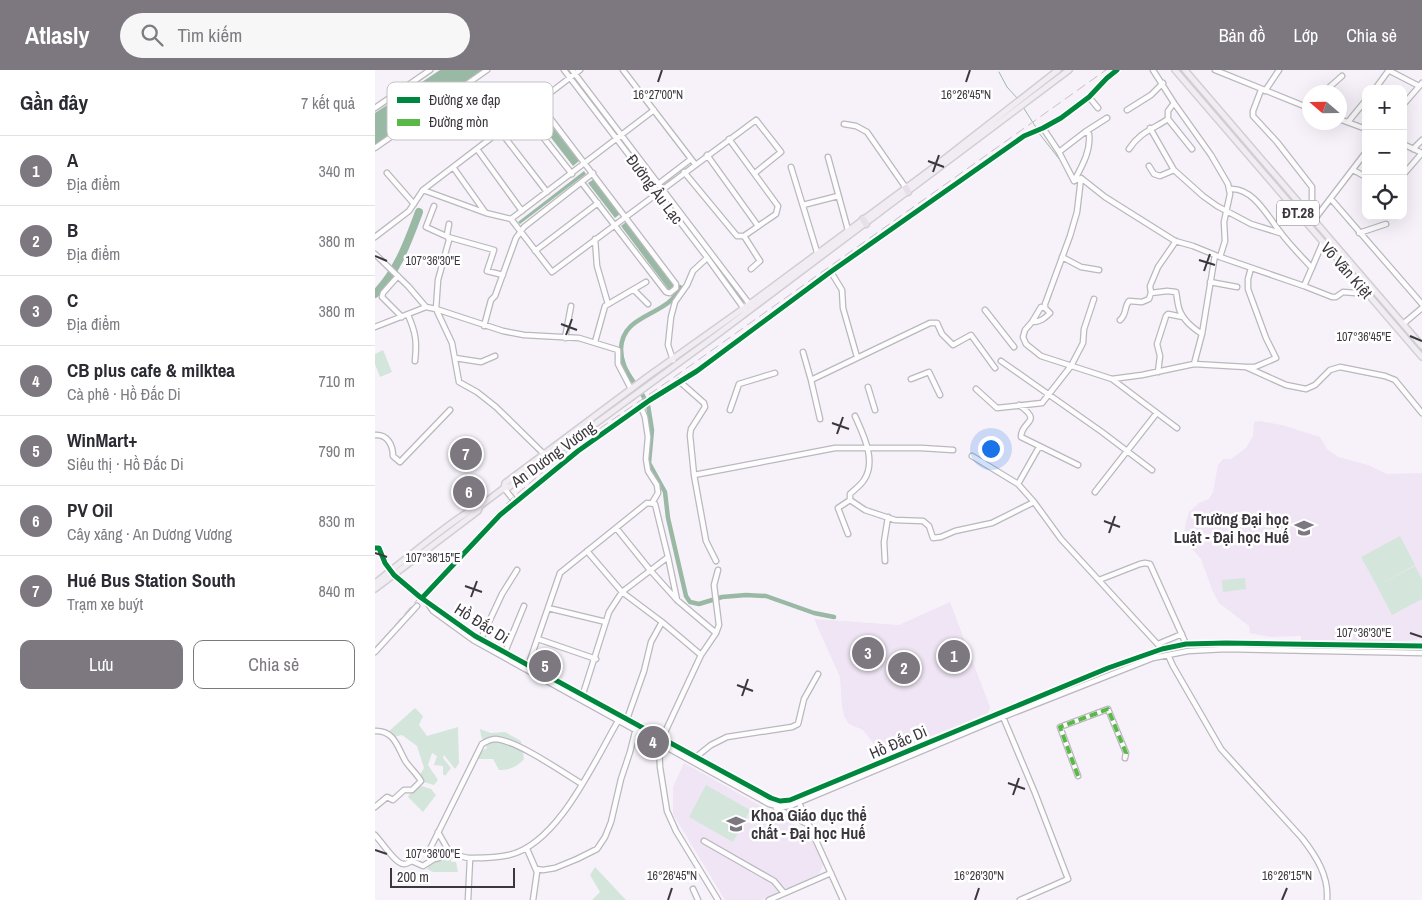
<!DOCTYPE html>
<html lang="vi">
<head>
<meta charset="utf-8">
<style>
  body { margin:0; font-family:"Archivo Narrow",sans-serif; background:#f7f7f7; color:#2b2b33 }
  .controls { position:absolute; right:15px; top:15px; display:grid; overflow:hidden; border-radius:10px; box-shadow:0 5px 20px #0002 }
  .controls button { width:45px; height:45px; display:grid; place-items:center; padding:0; border:0; border-bottom:1px solid #e1e1e2; background:#fff; color:#2b2b33; font:25px sans-serif }
  .compass { position:absolute; left:927px; top:15px; width:45px; height:45px; border-radius:50%; background:#fff; box-shadow:0 5px 20px #0002; rotate:290deg }
  .scale { position:absolute; left:15px; bottom:12px; width:125px; box-sizing:border-box; padding-left:5px; border:2px solid #3c373e; border-top:0; font-size:14px; line-height:18px; white-space:nowrap; color:#3c373e; -webkit-text-stroke:4px #fff; paint-order:stroke }
  .you { position:absolute; left:615px; top:378px; width:18px; height:18px; margin:-12px; border:4px solid #fff; border-radius:50%; background:#1a73e8; box-shadow:0 0 0 8px #1a73e833 }
  .badge { display:grid; place-items:center; width:32px; height:32px; border-radius:50%; background:#7d7880; color:#fff; font-size:16px; font-weight:700 }
  .pin { position:absolute; translate:-50% -50%; border:2px solid #fff; box-shadow:0 1px 5px #0006 }
  .list { margin:0; padding:0; list-style:none }
  h2 { display:flex; justify-content:space-between; align-items:center; height:65px; margin:0; padding:0 20px; font-size:21px }
  h2 small { font-size:16px; font-weight:400; color:#7c7c81 }
  .list li { display:grid; grid-template-columns:32px 1fr auto; gap:15px; align-items:center; box-sizing:border-box; height:70px; padding:0 20px; border-top:1px solid #e1e1e2 }
  .list b { display:block; font-size:19px; white-space:nowrap }
  .list p { margin:0; font-size:16px; white-space:nowrap; color:#7c7c81 }
  .list em { font-size:16px; font-style:normal; color:#7c7c81 }
  .actions { display:flex; gap:10px; padding:15px 20px }
  .actions a { flex:1; padding:11px 0; border:1px solid #7d7880; border-radius:10px; text-align:center; font-size:18px; color:#7d7880 }
  .actions .main { background:#7d7880; color:#fff }
  .icon { flex:none; width:28px; height:28px; fill:none; stroke:currentColor; stroke-width:2; stroke-linecap:round; stroke-linejoin:round }
  .map { position:relative; flex:none; width:1047px; height:830px; overflow:hidden }
  header { display:flex; align-items:center; gap:30px; box-sizing:border-box; height:70px; padding:0 25px; background:#7d7880; color:#fff }
  header strong { font-size:24px }
  nav { display:flex; gap:28px; margin-inline-start:auto; font-size:18px }
  .search { width:350px; height:45px; background:#f7f7f7; display:flex; align-items:center; gap:12px; box-sizing:border-box; padding:0 18px; border-radius:28px; color:#7c7c81; font-size:19px }
  main { display:flex }
  aside { flex:1; background:#fff }
  .map>svg:first-child { display:block }
  .built { fill:#efe5f4 }
  .green { fill:#d4e5db }
  .water { fill:#9ab9a5 }
  .lines { fill:none; stroke-linecap:round; stroke-linejoin:round }
  .stream { stroke:#9ab9a5; stroke-width:1 }
  .canal { stroke:#9ab9a5; stroke-width:4.5 }
  .river { stroke:#9ab9a5; stroke-width:8 }
  .minor-casing { stroke:#bbb7be; stroke-width:7 }
  .major-casing { stroke:#d1ced3; stroke-width:8 }
  .highway-casing { stroke:#d1ced3; stroke-width:9 }
  .minor { stroke:#fefdfe; stroke-width:4.5 }
  .major { stroke:#f0ecf2; stroke-width:5 }
  .highway { stroke:#e7e0ea; stroke-width:6 }
  .rail { stroke:#c4c2c4; stroke-width:1; stroke-dasharray:10 5; stroke-linecap:butt }
  .quiet { stroke:#58b947; stroke-width:4; stroke-dasharray:8 4; stroke-linecap:butt }
  .cycleway-casing { stroke:#fff; stroke-width:8 }
  .cycleway { stroke:#00873e; stroke-width:5 }
  .ticks { fill:none; stroke:#3c373e; stroke-width:2 }
  .labels { text-anchor:middle; stroke-width:5; stroke-linejoin:round; paint-order:stroke }
  .shield { fill:#fff; stroke:#767378; stroke-width:1 }
  .shield-label { font-size:15px; font-weight:bold; fill:#3c373e }
  .street-label { font-size:16px; fill:#3c373e; stroke:#fff }
  .poi-label { font-size:16px; font-weight:bold; fill:#3c373e; stroke:#fff; text-anchor:end }
  .key { fill:#fff; stroke:#c4c3c5; stroke-width:1 }
  .key-label { font-size:14px; fill:#3c373e }
  .ticks-label { font-size:12px; text-anchor:middle; fill:#3c373e; stroke:#fff; stroke-width:5; stroke-linejoin:round; paint-order:stroke }
</style>
</head>
<body>
<header>
<strong>Atlasly</strong>
<div class="search"><svg class="icon" aria-label="search" viewBox="0 0 24 24"><circle cx="10" cy="10" r="6"/><path d="M15 15l6 6"/></svg>Tìm kiếm</div>
<nav><a>Bản đồ</a><a>Lớp</a><a>Chia sẻ</a></nav>
</header>
<main>
<aside>
<h2>Gần đây<small>7 kết quả</small></h2>
<ul class="list">
<li><span class="badge">1</span><div><b>A</b><p>Địa điểm</p></div><em>340 m</em></li>
<li><span class="badge">2</span><div><b>B</b><p>Địa điểm</p></div><em>380 m</em></li>
<li><span class="badge">3</span><div><b>C</b><p>Địa điểm</p></div><em>380 m</em></li>
<li><span class="badge">4</span><div><b>CB plus cafe &amp; milktea</b><p>Cà phê · Hồ Đắc Di</p></div><em>710 m</em></li>
<li><span class="badge">5</span><div><b>WinMart+</b><p>Siêu thị · Hồ Đắc Di</p></div><em>790 m</em></li>
<li><span class="badge">6</span><div><b>PV Oil</b><p>Cây xăng · An Dương Vương</p></div><em>830 m</em></li>
<li><span class="badge">7</span><div><b>Hué Bus Station South</b><p>Trạm xe buýt</p></div><em>840 m</em></li>
</ul>
<div class="actions"><a class="main">Lưu</a><a>Chia sẻ</a></div>
</aside>
<div class="map">
<svg width="1047" height="830" viewBox="0 0 1047 830">
  <rect width="100%" height="100%" fill="#f7f2fa"/>
  <!-- built -->
  <path class="built" d="M884 351 907 355 945 367 952 379 963 387 993 395 1012 404 1047 403V569L1031 571 926 570V566L895 567 875 563 874 556 844 533 838 522 826 489 814 476 809 464 811 452 814 442 824 433 834 429 838 422 843 395 848 389H856L871 378 878 366 879 352Z
    M575 532 615 637 613 643 500 689 502 678 488 660 474 654 469 646 467 636 465 607 439 549 524 555Z
    M309 693 434 763 448 795 444 804 386 830H350L298 744V717Z"/>
  <!-- green -->
  <path class="green" d="M8 280 17 302 5 307 0 294V284Z
    M1025 466 1040 495 1002 516 986 487Z
    M1040 496 1047 509V529L1017 545 1002 516Z
    M870 508 871 519 848 522 847 510Z
    M40 638 48 646 44 655 52 666 83 657 84 693 80 699 69 685 68 688 76 698 70 706 68 704V696L59 695 62 686 57 683 53 695 63 710 59 715 42 710 49 698 42 676 27 665 19 667 13 662Z
    M105 659 116 663 130 662 146 671 149 689C142 697 134 700 124 700L118 689H103V683L112 678 106 666Z
    M40 714 56 719 61 725 48 742 33 727Z
    M331 715 375 740 358 772 314 747Z
    M59 782 63 786H71L76 788V792H81L83 802H58L52 799 58 790Z
    M220 797 251 830H217L225 822 215 805Z"/>
  <!-- water -->
  <path class="water" d="M65 0H109L0 75V43Z
    M166 42 204 91 198 96 160 47Z
    M209 101 211 104 145 154 143 152Z
    M219 109 245 144 240 148 213 113Z
    M251 152 300 217 294 220 246 156Z"/>
  <g class="lines">
    <!-- stream -->
    <path class="stream" d="M624 2 632 17 643 29
      M648 37 662 59
      M663 62 685 90"/>
    <!-- canal -->
    <path class="canal" d="M258 311C251 301 246 292 246 279 247 242 294 247 305 217
      M267 324 273 335 277 360 274 393 290 422 293 448 311 526 315 532 324 534 347 527 371 525 391 526 439 543 459 547"/>
    <!-- river -->
    <path class="river" d="M0 224C23 201 33 171 44 142"/>
    <!-- minor casing -->
    <g class="minor-casing">
      <path id="minor" d="M189 0 331 186 370 240
        M197 0 376 236
        M248 0 320 94
        M778 0 799 33 836 85 853 114 855 124 849 152 850 171 845 187
        M840 0 934 38
        M1013 0 1044 16
        M1000 19 1014 0
        M886 20 878 41V46L902 72 937 117V147
        M890 21 904 0
        M949 22 967 6
        M714 27 723 38
        M70 29 77 40
        M163 32 301 214V218L295 223 291 222 207 113
        M1028 35 1047 13
        M0 38 55 0
        M752 40 776 25 788 13
        M149 43 197 104
        M43 48 53 63
        M793 49 817 79
        M964 49 991 59
        M973 52 991 30
        M469 54 481 56 492 62 531 118
        M668 58 684 82 699 111 706 108 730 127 800 171 818 176 845 187 929 216 957 227H961L968 222 993 224
        M775 58 799 100 828 126 842 136 876 154 905 163
        M125 61 172 122
        M710 62 732 48
        M1028 74 1047 83 1028 105
        M0 78 112 0
        M102 79 147 141
        M754 79C765 62 778 59 793 49V41L799 33
        M1038 79 1047 70
        M684 82 710 62 714 64C716 81 707 96 699 111
        M332 85 383 156
        M453 87 473 160
        M774 96 779 104 785 106 799 100
        M78 97 110 142
        M416 97 442 182
        M978 100 991 107
        M309 102 362 166H369L401 144 403 136 354 69
        M12 103 39 134
        M706 108 702 142 695 166 670 234V238L675 243C669 249 665 252 657 252L650 260 648 267 651 274 666 286 737 309 767 305 819 294 871 297 911 315 931 319 940 315 955 300 965 297 1010 306 1020 310 1047 343
        M282 115 316 89
        M855 119C878 117 893 147 906 163 915 175 926 186 937 198
        M48 120 111 143 136 149 279 40
        M956 129 1047 234
        M428 135 463 126
        M59 136 51 157 73 167 119 180 112 201 128 205
        M136 149 177 202 381 50 406 82 380 103
        M939 150 991 82
        M74 154 72 165 74 170 63 210 61 239 128 261 149 265 204 268 243 280V294L256 319
        M984 163 1011 154
        M369 166 385 191 376 199
        M0 167 34 141 48 120 205 0
        M220 169 222 196 233 234
        M160 181 223 133
        M0 184 33 216 51 237 61 239 77 273 84 312 102 322 121 337 173 388
        M687 187 706 197 724 200
        M456 202 467 220 468 238 482 287
        M23 206 8 223 7 227 27 247
        M835 212 862 217
        M929 216 948 172
        M259 220 273 234
        M776 223 792 221 801 222C802 226 802 230 803 234 805 248 816 257 827 264
        M610 240 639 277
        M33 245C41 263 42 272 40 291
        M745 250C752 244 749 237 754 231L767 232 774 229 776 223 775 216 783 197 801 171
        M657 252 666 237 670 238
        M1028 254 1047 238
        M109 256 116 230 120 226 141 168 149 157 218 103
        M0 257 51 237
        M190 268 196 236
        M220 272 230 236 271 212
        M428 282 436 310 445 349
        M80 288 106 292 120 286
        M298 290 293 275 296 247 300 232 312 215 318 201 332 188
        M626 291 727 362 777 400
        M819 294 827 264 840 185
        M873 297H880L901 288 891 268 873 219V209L876 198
        M783 302 785 286 782 274 791 246 793 244 808 247
        M536 309 554 302 565 325
        M737 309 802 358
        M436 310 555 253H562L567 264 578 275 596 265 620 298
        M304 311 329 333 330 337 316 359 315 365 319 405
        M493 317 500 340
        M601 319 622 338 667 333 696 296 708 273 709 259 719 229
        M644 335C669 353 646 350 646 367L703 395
        M266 337 270 347 273 367 271 389 273 401 282 415 283 423 277 433
        M355 340 364 314 400 303
        M480 346C488 364 502 391 489 410 486 415 479 420 475 424V430L490 440 520 450 548 451 554 456 558 468 566 467 580 461 617 453 659 432
        M0 365C13 364 18 376 18 386L25 392 75 340
        M597 386 643 414 659 432 686 469 787 579
        M643 414 664 377
        M129 418 140 432
        M720 422 781 344
        M242 459 275 500 302 530 341 563
        M473 464 463 438 475 430
        M0 478H4L10 493 19 505 45 527 100 566 396 728 405 731 415 730 733 598 787 579 811 574 851 573 1047 576
        M212 481 247 522 287 552 326 585
        M341 491 331 471 319 405 460 378H546L578 380
        M510 491 509 472 513 447
        M343 500 339 515 344 555 341 563 326 585 284 675 285 697 292 741 301 761 343 830
        M724 510 765 494 770 493 775 494 811 574
        M47 528 125 445 203 381 275 330 322 301 454 203 649 66 668 58 686 48 714 27 732 8 742 0
        M53 534 58 541 98 570 394 734 406 737 415 736 628 647 778 588 813 581 851 579 1047 583
        M173 538 231 552
        M106 569 127 524 142 500
        M163 569 221 589
        M783 574 807 564
        M0 582 42 536
        M130 582 149 536
        M793 585 798 596 846 679 927 768C941 786 954 806 952 830
        M153 596 185 503 272 433 280 434 293 487 302 530
        M207 627 234 542 247 522 293 487
        M628 647 660 723 693 809 645 830
        M251 652 269 601 276 572 287 552
        M0 661C20 660 23 679 31 692 36 699 42 704 46 711L37 720H29L18 730 12 727 0 737
        M321 687 336 675 352 667 417 657 423 654 429 629 443 604
        M703 706 685 657 733 639 751 683 750 688
        M207 714C187 702 143 671 121 669 115 669 112 671 107 674L54 781V785L59 789C65 788 71 785 78 785 84 784 90 789 96 788 108 788 122 788 134 785 183 774 219 692 243 651
        M424 733 468 830
        M401 738 434 755
        M63 762 76 785
        M0 765C6 771 21 795 29 794 32 794 34 792 37 791L48 796 59 789
        M329 771 399 811 409 823
        M152 779 162 802 158 830
        M161 799 168 800 180 798 202 789 222 779 230 767 236 752 246 709 255 682 261 658
        M318 819 323 830
        M93 830 95 789
        M394 830 456 803"/>
    </g>
    <!-- major casing -->
    <g class="major-casing">
      <path id="major" d="M800 0 1047 287
        M810 0 1047 276
        M129 418 134 417 335 270 694 0
        M0 513C17 500 91 438 105 436
        M0 519 103 441 105 436 129 418 130 413 272 307 369 238 555 100 683 0"/>
    </g>
    <!-- highway casing -->
    <g class="highway-casing">
      <path id="highway" d="M531 118 533 122
        M488 149 491 154"/>
    </g>
    <!-- minor -->
    <use href="#minor" class="minor"/>
    <!-- major -->
    <use href="#major" class="major"/>
    <!-- highway -->
    <use href="#highway" class="highway"/>
    <!-- rail -->
    <path class="rail" d="M0 578 49 522 136 429 195 379 295 310 731 0"/>
    <!-- quiet -->
    <path class="quiet" d="M703 706 685 657 733 639 751 683 750 688"/>
    <!-- cycleway casing -->
    <g class="cycleway-casing">
      <path id="cycleway" d="M0 478H4L10 493 19 505 45 527 100 566 396 728 405 731 415 730 733 598 787 579 811 574 851 573 1047 576
        M47 528 125 445 203 381 275 330 322 301 454 203 649 66 668 58 686 48 714 27 732 8 742 0"/>
    </g>
    <!-- cycleway -->
    <use href="#cycleway" class="cycleway"/>
  </g>
  <!-- ticks -->
  <path class="ticks" d="M283 12 287 0M591 12 595 0M553 91 569 97M558 102 564 85M0 186 12 191M824 190 840 195M829 201 835 184M186 254 202 260M191 265 197 249M1035 266 1047 271M457 353 474 359M462 364 468 347M729 451 745 457M734 463 740 446M0 483 12 487M90 516 107 522M96 527 102 511M1035 563 1047 567M362 615 378 621M367 626 373 609M633 713 650 719M638 725 644 708M0 780 12 784M293 830 297 818M600 830 604 818M907 830 912 818"/>
  <!-- icons -->
  <defs>
    <g id="university-bare" transform="scale(1.5)"><path d="M0-5L7-2L0 1L-7-2ZM-4 1L0 2.5L4 1V4Q0 6-4 4Z" fill="#7d7880" stroke="#fff" stroke-width="2.5" paint-order="stroke"/></g>
  </defs>
  <g fill-rule="evenodd">
    <use href="#university-bare" x="929" y="458"/>
    <use href="#university-bare" x="361" y="754"/>
  </g>
  <g class="labels">
    <!-- shield labels -->
    <rect class="shield" x="902" y="130.5" width="42" height="25" rx="4"/>
    <g class="shield-label">
      <text x="923" y="148">ĐT.28</text>
    </g>
    <!-- street labels -->
    <g class="street-label">
      <text transform="translate(280 119) rotate(53)" y="6">Đường Âu Lạc</text>
      <text transform="translate(972 200) rotate(49)" y="6">Võ Văn Kiệt</text>
      <text transform="translate(178 384) rotate(-36)" y="6">An Dương Vương</text>
      <text transform="translate(107 553) rotate(32)" y="6">Hồ Đắc Di</text>
      <text transform="translate(523 672) rotate(-23)" y="6">Hồ Đắc Di</text>
    </g>
    <!-- poi labels -->
    <g class="poi-label">
      <text x="914" y="455">Trường Đại học<tspan x="914" dy="18">Luật - Đại học Huế</tspan></text>
      <text x="376" y="751" text-anchor="start">Khoa Giáo dục thể<tspan x="376" dy="18">chất - Đại học Huế</tspan></text>
    </g>
  </g>
  <!-- legend -->
  <rect x="12" y="12" width="166" height="58" rx="8" class="key"/>
  <rect x="22" y="27" width="23" height="6" fill="#00873e"/>
  <rect x="22" y="49" width="23" height="7" fill="#58b947"/>
  <g class="key-label">
    <text x="54" y="35">Đường xe đạp</text>
    <text x="54" y="57">Đường mòn</text>
  </g>
  <g class="ticks-label">
    <text x="283" y="29">16°27'00"N</text>
    <text x="591" y="29">16°26'45"N</text>
    <text x="58" y="195">107°36'30"E</text>
    <text x="989" y="271">107°36'45"E</text>
    <text x="58" y="492">107°36'15"E</text>
    <text x="989" y="567">107°36'30"E</text>
    <text x="58" y="788">107°36'00"E</text>
    <text x="297" y="810">16°26'45"N</text>
    <text x="604" y="810">16°26'30"N</text>
    <text x="912" y="810">16°26'15"N</text>
  </g>
</svg>
<div class="controls">
<button>+</button>
<button>−</button>
<button><svg class="icon" aria-label="locate" viewBox="0 0 24 24"><circle cx="12" cy="12" r="6"/><path d="M12 2v4M12 18v4M2 12h4M18 12h4"/></svg></button>
</div>
<svg class="compass" viewBox="-18 -18 36 36"><path d="M0-13l5 13h-10z" fill="#e53935"/><path d="M0 13l5-13h-10z" fill="#7c7c81"/></svg>
<div class="scale">200 m</div>
<div class="you"></div>
<div class="pin badge" style="left:579px;top:586px">1</div>
<div class="pin badge" style="left:529px;top:598px">2</div>
<div class="pin badge" style="left:493px;top:583px">3</div>
<div class="pin badge" style="left:278px;top:672px">4</div>
<div class="pin badge" style="left:170px;top:596px">5</div>
<div class="pin badge" style="left:94px;top:422px">6</div>
<div class="pin badge" style="left:91px;top:384px">7</div>
</div>
</main>
</body>
</html>
